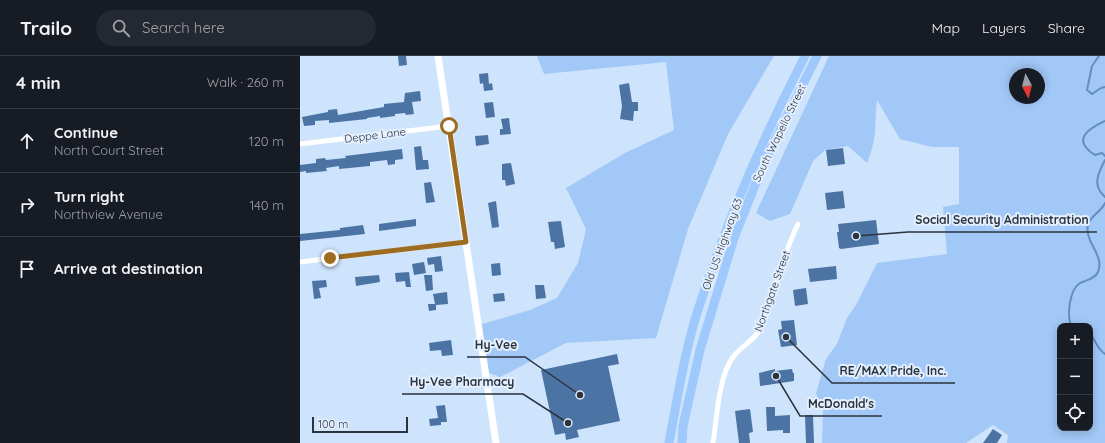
<!DOCTYPE html>
<html lang="en">
<head>
<meta charset="utf-8">
<style>
  body { margin:0; font-family:Quicksand,sans-serif; background:#242831; color:#f1f3f6 }
  .controls { position:absolute; right:12px; bottom:12px; display:grid; overflow:hidden; border-radius:8px; box-shadow:0 2px 10px #0003 }
  .controls button { width:36px; height:36px; display:grid; place-items:center; padding:0; border:0; border-bottom:1px solid #363941; background:#171b24; color:#f1f3f6; font:20px sans-serif }
  .compass { position:absolute; left:709px; top:12px; width:36px; height:36px; border-radius:50%; background:#171b24; box-shadow:0 2px 10px #0003; rotate:173deg }
  .scale { position:absolute; left:12px; bottom:10px; width:96px; box-sizing:border-box; padding-left:4px; border:2px solid #2b333d; border-top:0; font-size:11px; line-height:14px; white-space:nowrap; color:#2b333d; -webkit-text-stroke:3px #e3efff; paint-order:stroke }
  .stop { position:absolute; width:12px; height:12px; margin:-9px; border:3px solid #9e6c21; border-radius:50%; background:#fff }
  .stop.end { background:#9e6c21; border-color:#fff; box-shadow:0 1px 4px #0008 }
  .list { margin:0; padding:0; list-style:none }
  h2 { display:flex; justify-content:space-between; align-items:center; height:52px; margin:0; padding:0 16px; font-size:17px }
  h2 small { font-size:13px; font-weight:400; color:#9ea1a6 }
  .list li { display:grid; grid-template-columns:26px 1fr auto; gap:12px; align-items:center; box-sizing:border-box; height:64px; padding:0 16px; border-top:1px solid #363941 }
  .list b { display:block; font-size:15px; white-space:nowrap }
  .list p { margin:0; font-size:13px; white-space:nowrap; color:#9ea1a6 }
  .list em { font-size:13px; font-style:normal; color:#9ea1a6 }
  .icon { flex:none; width:22px; height:22px; fill:none; stroke:currentColor; stroke-width:2; stroke-linecap:round; stroke-linejoin:round }
  .map { position:relative; flex:none; width:805px; height:387px; overflow:hidden }
  header { display:flex; align-items:center; gap:24px; box-sizing:border-box; height:56px; padding:0 20px; background:#171b24; border-bottom:1px solid #363941 }
  header strong { font-size:19px }
  nav { display:flex; gap:22px; margin-inline-start:auto; font-size:14px }
  .search { width:280px; height:36px; background:#242831; display:flex; align-items:center; gap:10px; box-sizing:border-box; padding:0 14px; border-radius:22px; color:#9ea1a6; font-size:15px }
  main { display:flex }
  aside { flex:1; background:#171b24 }
  .map>svg:first-child { display:block }
  .green { fill:#a1c8f7; fill-rule:evenodd }
  .lines { fill:none; stroke-linecap:round; stroke-linejoin:round }
  .stream { stroke:#648ec0; stroke-width:2 }
  .building { fill:#4b74a4 }
  .street { stroke:#fff; stroke-width:5 }
  .secondary { stroke:#fff; stroke-width:7 }
  .highway { stroke:#9fc9fc; stroke-width:9 }
  .route { stroke:#9e6c21; stroke-width:5 }
  .labels { text-anchor:middle; stroke-width:4; stroke-linejoin:round; paint-order:stroke }
  .street-label { font-size:11px; fill:#2b333d; stroke:#e3efff }
  .leader { fill:none; stroke:#2b333d; stroke-width:1.5 }
  .callout-dot { fill:#2b333d; stroke:#e3efff; stroke-width:1.5 }
  .callout-label { font-size:12px; text-anchor:middle; font-weight:bold; fill:#2b333d; stroke:#e3efff; stroke-width:4; stroke-linejoin:round; paint-order:stroke }
</style>
</head>
<body>
<header>
<strong>Trailo</strong>
<div class="search"><svg class="icon" aria-label="search" viewBox="0 0 24 24"><circle cx="10" cy="10" r="6"/><path d="M15 15l6 6"/></svg>Search here</div>
<nav><a>Map</a><a>Layers</a><a>Share</a></nav>
</header>
<main>
<aside>
<h2>4 min<small>Walk · 260 m</small></h2>
<ul class="list">
<li><svg class="icon" aria-label="ahead" viewBox="0 0 24 24"><path d="M12 20V5M6 11l6-6 6 6"/></svg><div><b>Continue</b><p>North Court Street</p></div><em>120 m</em></li>
<li><svg class="icon" aria-label="right" viewBox="0 0 24 24"><path d="M7 20v-9h11M14 6l5 5-5 5"/></svg><div><b>Turn right</b><p>Northview Avenue</p></div><em>140 m</em></li>
<li><svg class="icon" aria-label="arrive" viewBox="0 0 24 24"><path d="M6 21V4h12l-3 4 3 4H6"/></svg><div><b>Arrive at destination</b></div></li>
</ul>
</aside>
<div class="map">
<svg width="805" height="387" viewBox="0 0 805 387">
  <rect width="100%" height="100%" fill="#cee3fc"/>
  <!-- green -->
  <path class="green" d="M237 0H474L428 78 388 173 356 282 266 287 200 321 186 316 179 269 230 254 257 242 278 207 286 173 266 132 325 97 374 74 366 6 244 18Z
    M529 0H805V387H707L708 379 693 369 666 387H522L523 354 516 337 526 303 537 288 547 262 556 249 577 207 647 198 643 151 659 148V91H632L600 83 577 44C574 70 578 81 567 107L548 90 525 94 513 105 490 158 470 165 456 157ZM715 18H739V42H715ZM760 270H790V372H760Z"/>
  <g class="lines">
    <!-- stream -->
    <path class="stream" d="M799 0 792 10 787 34 792 38 801 32 805 31
      M805 65C788 73 771 84 795 99L802 97 805 100
      M805 104C801 112 794 124 799 133 800 136 803 139 805 141
      M771 270C767 259 769 234 780 227 786 224 795 223 798 216 805 199 784 186 788 169 790 160 801 156 805 147
      M790 278C796 284 796 292 805 298"/>
  </g>
  <!-- building -->
  <path class="building" d="M98 0H106L107 9 99 10Z
    M188 17 189 28 192 27 193 34 184 35 183 27 180 28 179 18Z
    M329 27 332 46H338V55H334L333 65 320 63 322 50 319 29Z
    M120 35 121 45 112 46 114 58 106 59 105 57 95 58V60L80 62V60L67 62V63L29 67V64L15 65V69L4 70 2 61 28 56V54L37 53 38 59 84 51V48L104 46 105 37Z
    M193 46 195 61 186 62 184 47Z
    M209 62 211 78 200 79V73H203L201 63Z
    M188 79 189 88 176 90 175 80Z
    M121 90 123 104H128L129 113 116 114 114 91Z
    M543 92 545 108 528 110 526 94Z
    M102 93 103 103 95 104V108L88 109 87 104 70 106V110L39 113V110L26 112 27 115 6 117V115L0 116V109L16 107V103L25 102 26 104 46 102 45 100Z
    M211 107 215 128 206 130 205 124H202V108Z
    M131 126 135 146 126 147 124 127Z
    M543 135 545 152 527 154 525 137Z
    M196 145 199 171 192 172 188 147Z
    M116 163V170L79 175V168Z
    M576 164 579 188 541 193 539 192 537 176H539L538 168Z
    M261 165 265 191 255 193 254 186H251L248 166Z
    M63 169 65 178 0 185V178L40 174V172Z
    M141 200 143 215 135 216 134 208 128 209 127 202Z
    M124 206 126 217 114 219 112 208Z
    M200 207 201 219 192 220 191 208Z
    M536 210 537 223 510 226 508 213Z
    M109 216 111 231H106L105 225 96 226 95 217Z
    M79 219 80 226 56 230 55 221Z
    M124 219H132L133 234 126 235Z
    M26 224 27 231 19 232 21 242 14 243 12 225Z
    M235 229H244L246 242 236 243Z
    M506 232 508 248 495 250 493 234Z
    M147 236 148 248 136 249V254L129 255 128 248H135L133 238Z
    M204 237 205 245 194 246 193 238Z
    M494 264 497 289 481 291 478 274 482 273 481 265Z
    M151 284 153 299 142 300 141 294 130 295 129 287Z
    M317 298 319 308 308 310 320 365 277 374 279 381 266 384 265 377 255 379 241 314Z
    M475 313V315L492 313 493 317H494V325L460 330 459 317Z
    M145 349 147 366H141V369L130 370 129 363 138 362 136 350Z
    M466 351H475V360L490 359V377H483V374L467 375Z
    M450 353 453 376 449 377 450 387H439L435 355Z
    M505 359H513L514 387H506Z
    M693 373 702 379 697 387H683Z"/>
  <g class="lines">
    <!-- street -->
    <path class="street" d="M0 88 149 70
      M0 206 166 186
      M413 387C417 362 418 322 433 301 442 289 456 284 462 269 475 236 482 200 498 168"/>
    <!-- secondary -->
    <path class="secondary" d="M138 0 196 387"/>
    <!-- highway -->
    <path class="highway" d="M369 387C377 344 384 299 397 257 425 168 463 82 505 0
      M382 387 383 370 400 294 434 182 465 104 517 0"/>
  </g>
  <g class="lines">
    <!-- route -->
    <path class="route" d="M30 202 166 186 149 70"/>
  </g>
  <g class="labels">
    <!-- street labels -->
    <g class="street-label">
      <text transform="translate(479 77) rotate(-64)" y="4">South Wapello Street</text>
      <text transform="translate(75 79) rotate(-7)" y="4">Deppe Lane</text>
      <text transform="translate(422 188) rotate(-70)" y="4">Old US Highway 63</text>
      <text transform="translate(472 235) rotate(-70)" y="4">Northgate Street</text>
    </g>
  </g>
  <!-- callouts -->
  <path class="leader" d="M556 180L608 176H797M280 339L225 301H167M486 281L532 327H655M268 367L223 338H102M476 320L500 360H582"/>
  <g class="callout-dot">
    <circle cx="556" cy="180" r="4"/>
    <circle cx="280" cy="339" r="4"/>
    <circle cx="486" cy="281" r="4"/>
    <circle cx="268" cy="367" r="4"/>
    <circle cx="476" cy="320" r="4"/>
  </g>
  <g class="callout-label">
    <text x="702" y="168">Social Security Administration</text>
    <text x="196" y="293">Hy-Vee</text>
    <text x="593" y="319">RE/MAX Pride, Inc.</text>
    <text x="162" y="330">Hy-Vee Pharmacy</text>
    <text x="541" y="352">McDonald's</text>
  </g>
</svg>
<div class="controls">
<button>+</button>
<button>−</button>
<button><svg class="icon" aria-label="locate" viewBox="0 0 24 24"><circle cx="12" cy="12" r="6"/><path d="M12 2v4M12 18v4M2 12h4M18 12h4"/></svg></button>
</div>
<svg class="compass" viewBox="-18 -18 36 36"><path d="M0-13l5 13h-10z" fill="#e53935"/><path d="M0 13l5-13h-10z" fill="#9ea1a6"/></svg>
<div class="scale">100 m</div>
<div class="stop" style="left:149px;top:70px"></div>
<div class="stop end" style="left:30px;top:202px"></div>
</div>
</main>
</body>
</html>
